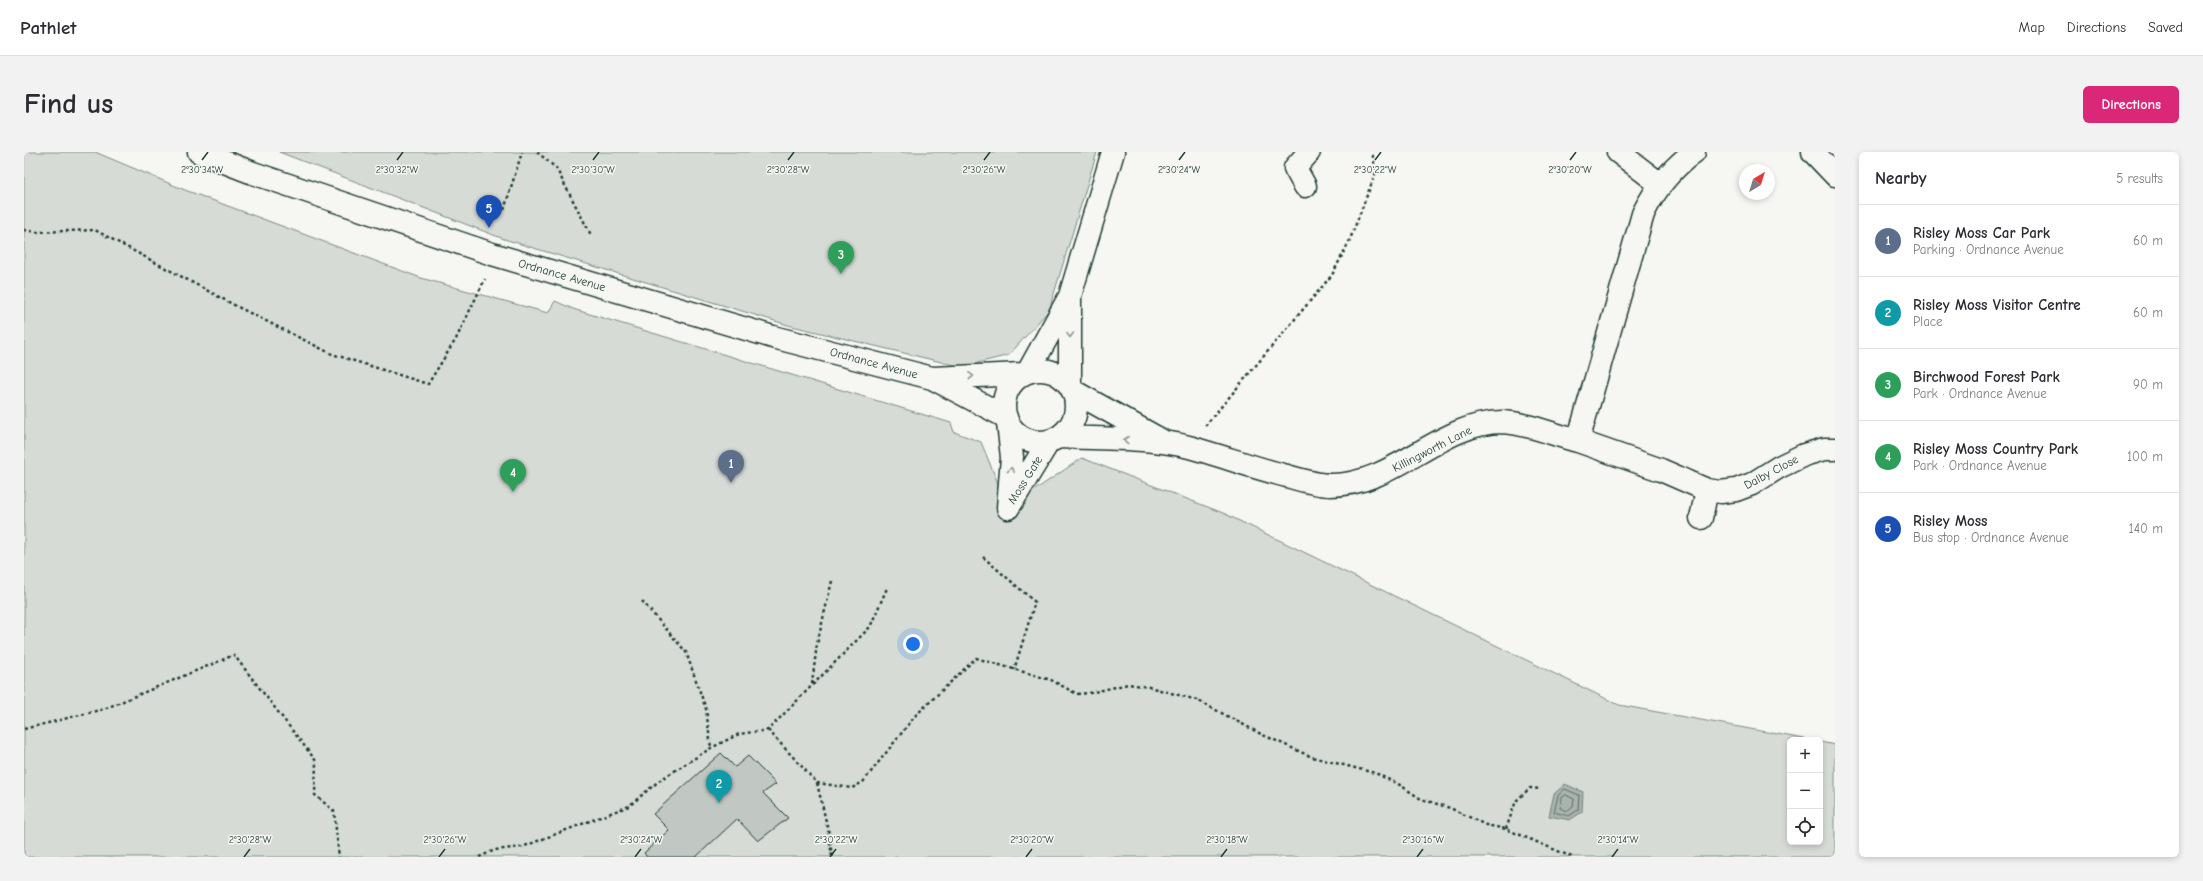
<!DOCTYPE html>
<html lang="en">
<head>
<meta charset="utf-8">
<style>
  body { margin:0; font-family:"Comic Neue",sans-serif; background:#f2f2f3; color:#2b2b33 }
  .controls { position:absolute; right:12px; bottom:12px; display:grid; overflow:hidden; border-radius:6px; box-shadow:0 2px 6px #0003 }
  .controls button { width:36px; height:36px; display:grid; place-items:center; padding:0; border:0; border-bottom:1px solid #e1e1e2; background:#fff; color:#2b2b33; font:20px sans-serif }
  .compass { position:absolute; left:1715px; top:12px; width:36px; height:36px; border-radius:50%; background:#fff; box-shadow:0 2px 6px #0003; rotate:38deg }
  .you { position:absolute; left:889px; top:492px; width:14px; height:14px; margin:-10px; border:3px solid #fff; border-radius:50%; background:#1a73e8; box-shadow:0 0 0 6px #1a73e833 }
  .badge { display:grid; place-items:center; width:26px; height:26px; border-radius:50%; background:#db2777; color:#fff; font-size:13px; font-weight:700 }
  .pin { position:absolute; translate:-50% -33px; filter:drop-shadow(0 1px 2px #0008) }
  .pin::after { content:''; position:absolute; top:21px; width:14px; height:12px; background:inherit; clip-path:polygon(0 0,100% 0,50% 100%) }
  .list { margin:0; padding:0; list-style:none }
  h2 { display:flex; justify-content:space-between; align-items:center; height:52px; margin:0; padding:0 16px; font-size:17px }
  h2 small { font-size:13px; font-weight:400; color:#7c7c81 }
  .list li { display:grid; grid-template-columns:26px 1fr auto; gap:12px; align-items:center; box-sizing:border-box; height:72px; padding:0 16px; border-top:1px solid #e1e1e2 }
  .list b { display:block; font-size:15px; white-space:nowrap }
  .list p { margin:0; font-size:13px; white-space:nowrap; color:#7c7c81 }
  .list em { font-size:13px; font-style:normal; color:#7c7c81 }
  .icon { flex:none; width:22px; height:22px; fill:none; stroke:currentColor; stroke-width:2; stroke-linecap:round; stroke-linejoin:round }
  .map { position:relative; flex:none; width:1811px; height:705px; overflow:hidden; border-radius:6px }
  header { display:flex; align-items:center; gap:24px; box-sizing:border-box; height:56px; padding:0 20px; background:#fff; border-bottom:1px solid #e1e1e2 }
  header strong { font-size:19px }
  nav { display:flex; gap:22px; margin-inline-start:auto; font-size:14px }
  .intro { display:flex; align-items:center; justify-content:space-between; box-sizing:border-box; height:96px; padding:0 24px }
  h1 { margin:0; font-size:28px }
  .button { padding:10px 18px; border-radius:6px; background:#db2777; color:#fff; font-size:14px; font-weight:700 }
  main { display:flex; gap:24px; padding:0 24px }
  aside { flex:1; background:#fff; border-radius:6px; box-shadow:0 2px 6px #0003 }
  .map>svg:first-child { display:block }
  .green { fill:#d6dbd6; stroke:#7a8c85 }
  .water { fill:#aab3ae; stroke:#72847d }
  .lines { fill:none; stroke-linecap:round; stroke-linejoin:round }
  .shore { stroke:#576c65; stroke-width:1 }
  .building { fill:#c1c8c3; stroke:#1f3d34 }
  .minor-casing { stroke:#1f3d34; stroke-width:25 }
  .path { stroke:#1f3d34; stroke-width:2.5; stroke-dasharray:3 3; stroke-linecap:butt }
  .minor { stroke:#f6f6f2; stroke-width:22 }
  .oneway { stroke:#8a9a93 }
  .ticks { fill:none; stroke:#1f3d34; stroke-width:1.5 }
  .labels { text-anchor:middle; stroke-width:3; stroke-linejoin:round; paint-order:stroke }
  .street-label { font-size:12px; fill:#1f3d34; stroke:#f6f6f2 }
  .ticks-label { font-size:10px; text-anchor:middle; fill:#1f3d34; stroke:#f6f6f2; stroke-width:3; stroke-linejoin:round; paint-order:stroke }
</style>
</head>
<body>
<header>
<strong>Pathlet</strong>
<nav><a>Map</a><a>Directions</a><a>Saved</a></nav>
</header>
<div class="intro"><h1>Find us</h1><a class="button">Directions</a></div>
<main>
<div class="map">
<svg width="1811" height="705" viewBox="0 0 1811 705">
  <rect width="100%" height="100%" fill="#f6f6f2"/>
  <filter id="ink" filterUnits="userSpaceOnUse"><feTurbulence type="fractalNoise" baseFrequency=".025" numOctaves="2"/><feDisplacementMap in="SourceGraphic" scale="8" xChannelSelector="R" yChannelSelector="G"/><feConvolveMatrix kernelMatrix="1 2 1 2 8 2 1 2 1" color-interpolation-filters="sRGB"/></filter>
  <g filter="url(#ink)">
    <!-- green -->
    <path class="green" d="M0 0H71L161 38 397 126 524 161 531 149 549 157 927 271 930 280 957 290 984 356 1058 306 1199 361 1595 553 1786 588H1766V690H1796V590L1811 593V705H0Z
      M255 0H1073L1025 158 985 203 938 215 764 173 480 87Z"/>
    <!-- water -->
    <path class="water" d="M1541 632 1559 640 1558 660 1546 668 1525 664 1530 642Z"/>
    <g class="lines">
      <!-- shore -->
      <path class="shore" d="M1541 637 1555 643 1554 658 1545 664 1530 660 1534 644Z
        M1542 643 1550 647 1549 655 1544 659 1536 656 1538 646Z"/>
    </g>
    <!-- building -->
    <path class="building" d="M697 601 711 615 724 604 752 632 739 641 764 666 734 689 713 667 672 705H623L620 701 645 678 629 662Z"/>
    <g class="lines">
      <!-- minor casing -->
      <g class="minor-casing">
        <path id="minor" d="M175 0 229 21 468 102 749 185 908 226 982 265
          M1594 0 1636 32
          M1789 0 1811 23
          M1281 34 1271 16 1285 0
          M1046 145V234
          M980 254a36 36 0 1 1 72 0a36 36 0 1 1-72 0Z
          M1004 220 1046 144 1089 0
          M909 226 998 222
          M1049 239 1137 288
          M1036 285C1074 287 1129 285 1165 295 1198 304 1230 316 1263 324 1277 328 1293 333 1307 333 1371 333 1417 270 1478 270 1503 271 1530 283 1554 289L1619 62C1631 37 1647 17 1670 0
          M1554 289 1637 318 1683 338 1697 340 1712 338 1728 332 1755 315 1780 303 1800 297H1811
          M986 353 1025 289
          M984 356 988 305 984 271
          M1677 366 1683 338"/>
      </g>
      <!-- path -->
      <path class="path" d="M513 0 532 16 567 83
        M480 58 498 0
        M0 78 12 80 71 78 212 154 308 202 404 232 432 187 461 127
        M1181 274 1308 123 1325 90 1352 20 1348 0
        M959 405 1011 450 990 518
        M618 449 662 500 682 557 687 596
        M788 532 793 492 808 429
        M0 577 80 557 210 503 292 609 291 643 310 659 315 705
        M744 578 793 631 828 636 839 630 891 564 952 506 1027 528 1053 542 1066 541 1104 532 1125 535 1173 548 1237 582 1288 605 1351 621 1376 633 1397 647 1426 656 1462 673 1482 677 1548 705
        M793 631 805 682 808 705
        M1482 677 1492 649 1506 636 1517 637
        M455 705 471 698 498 695 605 654 636 628 687 596 715 582 744 578 846 475 863 436"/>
      <!-- minor -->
      <use href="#minor" class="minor"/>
    </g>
    <!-- one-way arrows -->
    <defs><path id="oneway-chevron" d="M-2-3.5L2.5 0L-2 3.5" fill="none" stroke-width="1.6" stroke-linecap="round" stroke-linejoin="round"/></defs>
    <g class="oneway">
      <use href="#oneway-chevron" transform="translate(1046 183) rotate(90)"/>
      <use href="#oneway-chevron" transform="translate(947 224) rotate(-3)"/>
      <use href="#oneway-chevron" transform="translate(1102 288) rotate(-177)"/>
      <use href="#oneway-chevron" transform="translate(987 318) rotate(-85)"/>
    </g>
  </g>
  <!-- ticks -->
  <path class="ticks" d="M178 8 184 0M373 8 379 0M569 8 575 0M764 8 770 0M960 8 966 0M1155 8 1161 0M1351 8 1357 0M1546 8 1552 0M220 705 226 697M415 705 421 697M611 705 617 697M806 705 812 697M1002 705 1008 697M1197 705 1203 697M1393 705 1399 697M1588 705 1594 697"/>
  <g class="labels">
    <!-- street labels -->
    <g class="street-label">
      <text transform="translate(538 123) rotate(16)" y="4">Ordnance Avenue</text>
      <text transform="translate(850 211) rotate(15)" y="4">Ordnance Avenue</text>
      <text transform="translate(1408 297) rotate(-27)" y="4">Killingworth Lane</text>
      <text transform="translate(1747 320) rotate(-28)" y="4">Dalby Close</text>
      <text transform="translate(1001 328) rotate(-58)" y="4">Moss Gate</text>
    </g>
  </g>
  <g class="ticks-label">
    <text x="178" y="21">2°30'34"W</text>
    <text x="373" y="21">2°30'32"W</text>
    <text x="569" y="21">2°30'30"W</text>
    <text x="764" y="21">2°30'28"W</text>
    <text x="960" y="21">2°30'26"W</text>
    <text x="1155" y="21">2°30'24"W</text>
    <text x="1351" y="21">2°30'22"W</text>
    <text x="1546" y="21">2°30'20"W</text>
    <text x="226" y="691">2°30'28"W</text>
    <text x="421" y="691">2°30'26"W</text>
    <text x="617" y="691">2°30'24"W</text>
    <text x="812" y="691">2°30'22"W</text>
    <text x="1008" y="691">2°30'20"W</text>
    <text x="1203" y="691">2°30'18"W</text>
    <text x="1399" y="691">2°30'16"W</text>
    <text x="1594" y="691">2°30'14"W</text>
  </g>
</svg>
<div class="controls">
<button>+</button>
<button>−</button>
<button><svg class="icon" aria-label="locate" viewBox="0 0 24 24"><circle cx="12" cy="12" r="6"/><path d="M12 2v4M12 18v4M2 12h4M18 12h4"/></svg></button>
</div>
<svg class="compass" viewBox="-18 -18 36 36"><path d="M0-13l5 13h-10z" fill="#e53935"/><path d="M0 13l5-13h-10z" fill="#7c7c81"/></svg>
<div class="you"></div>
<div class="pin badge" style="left:707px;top:331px;background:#5c6f8a">1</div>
<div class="pin badge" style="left:695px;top:651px;background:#0f9aa8">2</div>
<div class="pin badge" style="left:817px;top:122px;background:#2e9e5b">3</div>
<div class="pin badge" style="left:489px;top:340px;background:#2e9e5b">4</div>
<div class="pin badge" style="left:465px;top:76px;background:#1a4fb4">5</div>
</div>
<aside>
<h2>Nearby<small>5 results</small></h2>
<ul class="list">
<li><span class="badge" style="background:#5c6f8a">1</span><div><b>Risley Moss Car Park</b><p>Parking · Ordnance Avenue</p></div><em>60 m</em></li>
<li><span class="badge" style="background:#0f9aa8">2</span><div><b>Risley Moss Visitor Centre</b><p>Place</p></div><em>60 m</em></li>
<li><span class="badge" style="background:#2e9e5b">3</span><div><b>Birchwood Forest Park</b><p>Park · Ordnance Avenue</p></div><em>90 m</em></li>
<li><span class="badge" style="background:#2e9e5b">4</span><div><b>Risley Moss Country Park</b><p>Park · Ordnance Avenue</p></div><em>100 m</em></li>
<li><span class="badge" style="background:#1a4fb4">5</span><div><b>Risley Moss</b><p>Bus stop · Ordnance Avenue</p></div><em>140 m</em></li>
</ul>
</aside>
</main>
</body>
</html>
